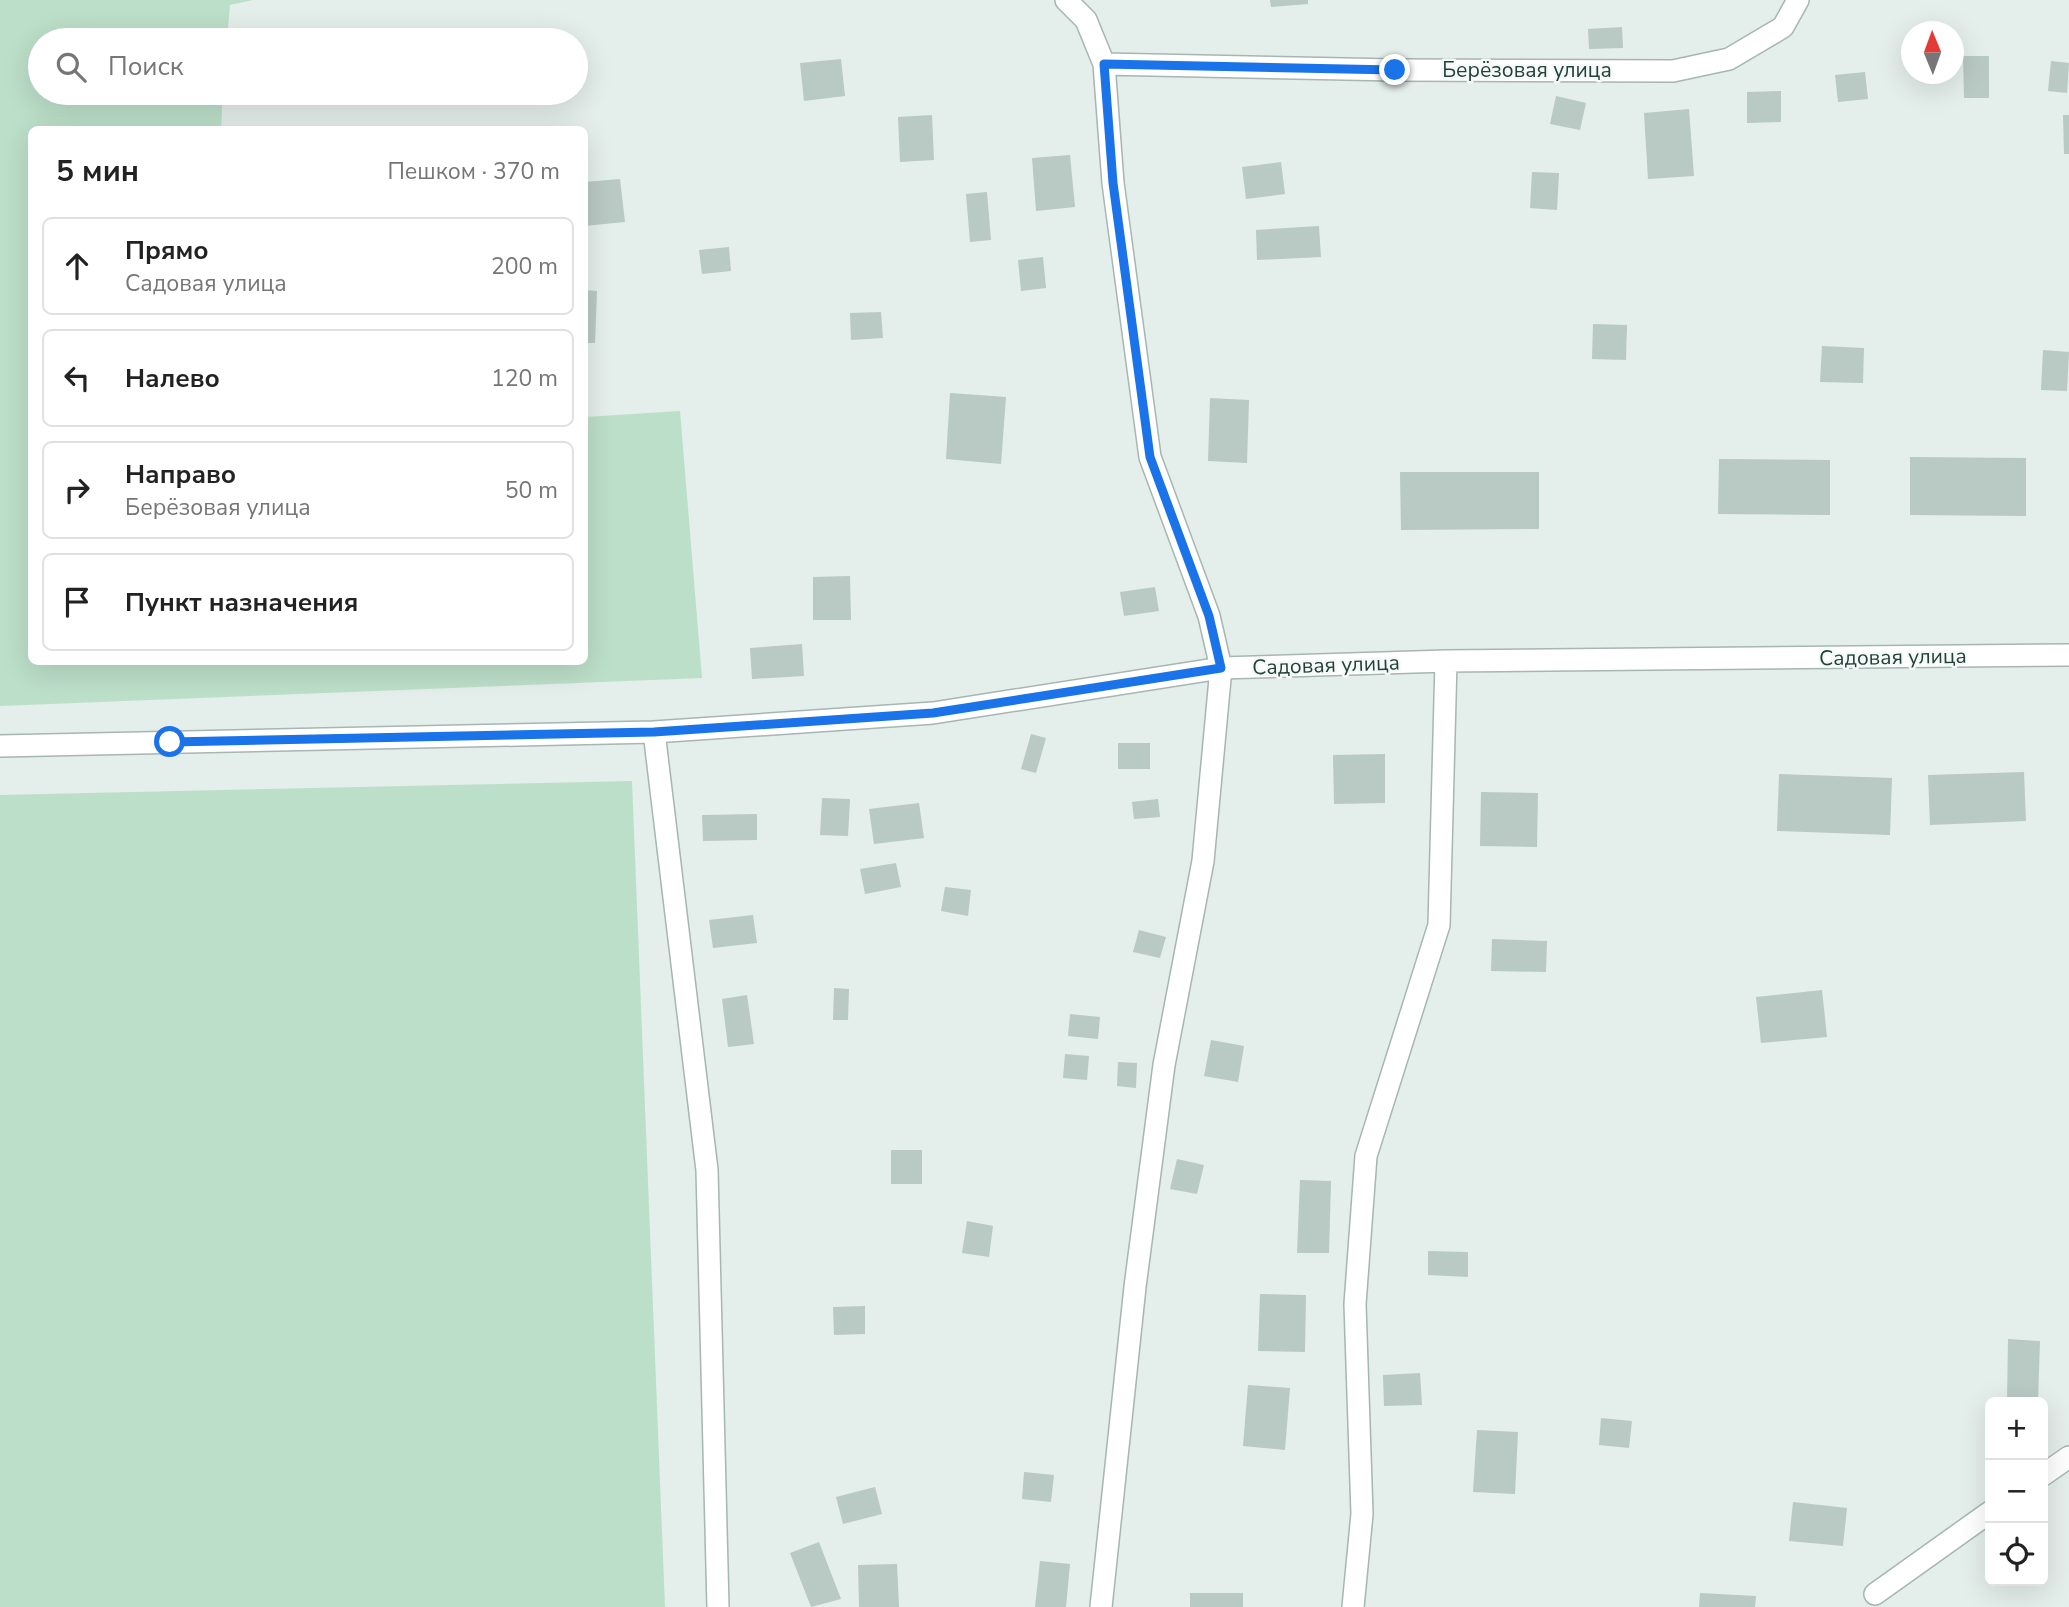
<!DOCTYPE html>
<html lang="ru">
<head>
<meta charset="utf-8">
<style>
  body { margin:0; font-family:"Nunito Sans",sans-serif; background:#f6f6f6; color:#222 }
  .controls { position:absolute; right:21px; bottom:21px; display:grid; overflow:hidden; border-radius:10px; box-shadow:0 7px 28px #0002 }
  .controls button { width:63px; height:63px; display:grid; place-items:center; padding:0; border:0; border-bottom:2px solid #e0e0e0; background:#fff; color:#222; font:35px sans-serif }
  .compass { position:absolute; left:1901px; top:21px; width:63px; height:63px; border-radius:50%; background:#fff; box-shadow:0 7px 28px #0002; rotate:359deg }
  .stop { position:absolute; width:21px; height:21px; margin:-16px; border:5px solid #1a73e8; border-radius:50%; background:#fff }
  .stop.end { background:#1a73e8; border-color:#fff; box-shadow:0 2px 7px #0008 }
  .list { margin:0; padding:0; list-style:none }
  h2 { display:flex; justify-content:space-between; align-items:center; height:91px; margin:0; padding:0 28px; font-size:30px }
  h2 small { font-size:23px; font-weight:400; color:#767676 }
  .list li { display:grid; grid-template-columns:46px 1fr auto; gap:21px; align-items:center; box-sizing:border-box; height:98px; margin:0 14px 14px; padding:0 14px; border:2px solid #e0e0e0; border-radius:10px }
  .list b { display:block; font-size:26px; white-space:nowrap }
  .list p { margin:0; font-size:23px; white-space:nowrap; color:#767676 }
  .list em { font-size:23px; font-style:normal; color:#767676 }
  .icon { flex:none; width:38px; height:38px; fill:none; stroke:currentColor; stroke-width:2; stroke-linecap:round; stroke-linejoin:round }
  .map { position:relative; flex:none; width:2069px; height:1607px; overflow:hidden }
  .search { position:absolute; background:#fff; box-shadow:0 7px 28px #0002; left:28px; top:28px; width:560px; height:77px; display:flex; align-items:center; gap:18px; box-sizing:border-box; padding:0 24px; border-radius:38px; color:#767676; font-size:26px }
  .panel { position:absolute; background:#fff; box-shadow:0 7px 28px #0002; left:28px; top:126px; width:560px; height:539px; border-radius:10px }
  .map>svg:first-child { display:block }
  .green { fill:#bcdfc9 }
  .building { fill:#b9c9c3 }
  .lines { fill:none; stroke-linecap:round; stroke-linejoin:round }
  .minor-casing { stroke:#a6b6b2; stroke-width:24 }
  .minor { stroke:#fff; stroke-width:21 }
  .route { stroke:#1a73e8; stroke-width:9 }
  .labels { text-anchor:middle; stroke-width:5; stroke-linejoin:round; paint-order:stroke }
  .street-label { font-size:21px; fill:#23403a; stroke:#f5faf8 }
</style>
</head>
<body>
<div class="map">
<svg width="2069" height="1607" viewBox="0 0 2069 1607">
  <rect width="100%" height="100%" fill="#e4eeea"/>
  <!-- green -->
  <path class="green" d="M0 0H253L230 5 227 40H40V93H223L221 129 32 130V662H584L585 417 680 411 702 678 0 706Z
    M632 781 665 1607H0V795Z"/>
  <!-- building -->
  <path class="building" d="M1270 0H1308V4L1271 7Z
    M1622 27 1623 48 1589 49 1588 29Z
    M1963 56H1989V98H1964Z
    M841 59 845 96 804 101 800 63Z
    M2051 61 2069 63 2067 93 2048 91Z
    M1865 72 1868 99 1838 102 1835 75Z
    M1781 91V122L1747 123V92Z
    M1556 96 1586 103 1580 130 1550 124Z
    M1689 109 1694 176 1648 179 1644 113Z
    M932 115 934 160 900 162 898 117Z
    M2063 115H2069V154H2064Z
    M1070 155 1075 207 1036 211 1032 158Z
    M1281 162 1285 194 1246 199 1242 167Z
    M1532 172 1559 173 1557 210 1530 208Z
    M620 179 625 222 584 226V182Z
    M987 192 991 240 970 242 966 194Z
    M1319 226 1321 257 1257 260 1256 230Z
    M729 247 731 271 702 274 699 250Z
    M1043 257 1046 288 1021 291 1018 260Z
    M584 290 597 291 595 343H584Z
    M881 312 883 338 851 340 850 313Z
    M1593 324 1627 325 1626 360 1592 359Z
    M1822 346 1864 348 1863 383 1820 382Z
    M2043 350 2069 352 2067 391 2041 390Z
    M950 393 1006 397 1001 464 946 459Z
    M1210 398 1249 400 1247 463 1208 461Z
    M1910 457 2026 458V516L1910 515Z
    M1719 459 1830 460V515L1718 514Z
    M1400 472H1539V529L1401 530Z
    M850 576 851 620H813V577Z
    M1155 587 1159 611 1124 616 1120 592Z
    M802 644 804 676 752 679 750 648Z
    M1031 734 1046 738 1036 773 1021 769Z
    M1118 743H1150V769H1118Z
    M1385 754V803L1334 804 1333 755Z
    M2024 772 2026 821 1930 825 1928 775Z
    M1779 774 1892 778 1890 835 1777 831Z
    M1481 792 1538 793 1537 847 1480 846Z
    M822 798 850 799 848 836 820 835Z
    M1158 799 1160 817 1134 819 1132 802Z
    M919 803 924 838 874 844 869 809Z
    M757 814V840L703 841 702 815Z
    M896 863 901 887 865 894 860 869Z
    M945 887 971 890 968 916 941 911Z
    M753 915 757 943 713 948 709 920Z
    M1139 930 1166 937 1160 958 1133 952Z
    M1492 939 1547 941 1546 972 1491 971Z
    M834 988 849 989 848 1020H833Z
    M1822 990 1827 1037 1761 1043 1756 997Z
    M747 995 754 1044 728 1047 722 999Z
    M1070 1014 1100 1017 1098 1039 1068 1036Z
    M1211 1040 1244 1046 1238 1082 1204 1076Z
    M1065 1054 1089 1056 1087 1080 1063 1078Z
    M1118 1062 1137 1063 1136 1088 1117 1086Z
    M891 1150H922V1184H891Z
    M1177 1159 1204 1165 1197 1194 1170 1189Z
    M1300 1180 1331 1181 1329 1253H1297Z
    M967 1221 993 1226 989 1257 962 1253Z
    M1428 1251 1468 1252V1277L1428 1275Z
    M1260 1294 1306 1295 1305 1352 1258 1351Z
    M865 1306V1334L834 1335 833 1307Z
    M2008 1339 2040 1341 2038 1402H2007Z
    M1420 1373 1422 1405 1384 1406 1383 1375Z
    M1248 1385 1290 1388 1285 1450 1243 1446Z
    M1601 1418 1632 1421 1629 1448 1599 1445Z
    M1477 1430 1518 1432 1515 1494 1473 1492Z
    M1024 1472 1054 1475 1051 1502 1022 1499Z
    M875 1487 882 1514 843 1524 836 1497Z
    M1793 1502 1847 1508 1843 1546 1789 1541Z
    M819 1542 841 1599 811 1607 790 1553Z
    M1040 1561 1070 1564 1066 1607H1035Z
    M897 1564 899 1607H859L858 1565Z
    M1190 1593H1243V1607H1190Z
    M1700 1593 1756 1596 1755 1607H1699Z"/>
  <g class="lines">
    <!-- minor casing -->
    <g class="minor-casing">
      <path id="minor" d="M1066 0 1086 20 1104 64 1113 183 1150 457 1209 616 1221 668 1203 861 1164 1065 1135 1287 1101 1607
        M1104 64 1395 70 1673 71 1729 59 1783 27 1798 0
        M654 732 707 1170 718 1607
        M0 746 654 732 933 713 1221 668 1446 661 2069 655
        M2043 1475 2069 1457
        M1875 1594 1990 1512
        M1353 1607 1362 1514 1355 1304 1366 1156 1439 925 1446 661"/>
    </g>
    <!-- minor -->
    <use href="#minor" class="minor"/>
  </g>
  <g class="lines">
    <!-- route -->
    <path class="route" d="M170 742 654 732 933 713 1221 668 1209 616 1150 457 1113 183 1104 64 1395 70"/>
  </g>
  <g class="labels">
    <!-- street labels -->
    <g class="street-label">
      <text x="1527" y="77">Берёзовая улица</text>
      <text transform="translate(1893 657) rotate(-1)" y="7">Садовая улица</text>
      <text transform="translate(1326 665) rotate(-2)" y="7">Садовая улица</text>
    </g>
  </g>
</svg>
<div class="controls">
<button>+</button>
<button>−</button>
<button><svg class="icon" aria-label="locate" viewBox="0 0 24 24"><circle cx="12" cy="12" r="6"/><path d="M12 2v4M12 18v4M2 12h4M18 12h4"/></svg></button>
</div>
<svg class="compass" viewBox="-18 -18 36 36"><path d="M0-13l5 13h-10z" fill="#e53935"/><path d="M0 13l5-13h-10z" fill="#767676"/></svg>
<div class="stop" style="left:170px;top:742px"></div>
<div class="stop end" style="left:1395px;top:70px"></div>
<div class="search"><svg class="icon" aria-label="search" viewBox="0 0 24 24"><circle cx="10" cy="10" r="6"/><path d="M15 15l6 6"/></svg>Поиск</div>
<section class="panel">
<h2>5 мин<small>Пешком · 370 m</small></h2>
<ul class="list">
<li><svg class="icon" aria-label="ahead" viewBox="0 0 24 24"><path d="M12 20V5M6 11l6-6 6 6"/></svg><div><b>Прямо</b><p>Садовая улица</p></div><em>200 m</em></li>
<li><svg class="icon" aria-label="left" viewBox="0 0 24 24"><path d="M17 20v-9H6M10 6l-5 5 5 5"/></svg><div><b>Налево</b></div><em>120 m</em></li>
<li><svg class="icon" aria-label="right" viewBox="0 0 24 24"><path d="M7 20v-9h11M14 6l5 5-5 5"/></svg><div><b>Направо</b><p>Берёзовая улица</p></div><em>50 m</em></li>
<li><svg class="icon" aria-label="arrive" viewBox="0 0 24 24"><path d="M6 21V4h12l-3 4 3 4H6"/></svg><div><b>Пункт назначения</b></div></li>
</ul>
</section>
</div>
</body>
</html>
